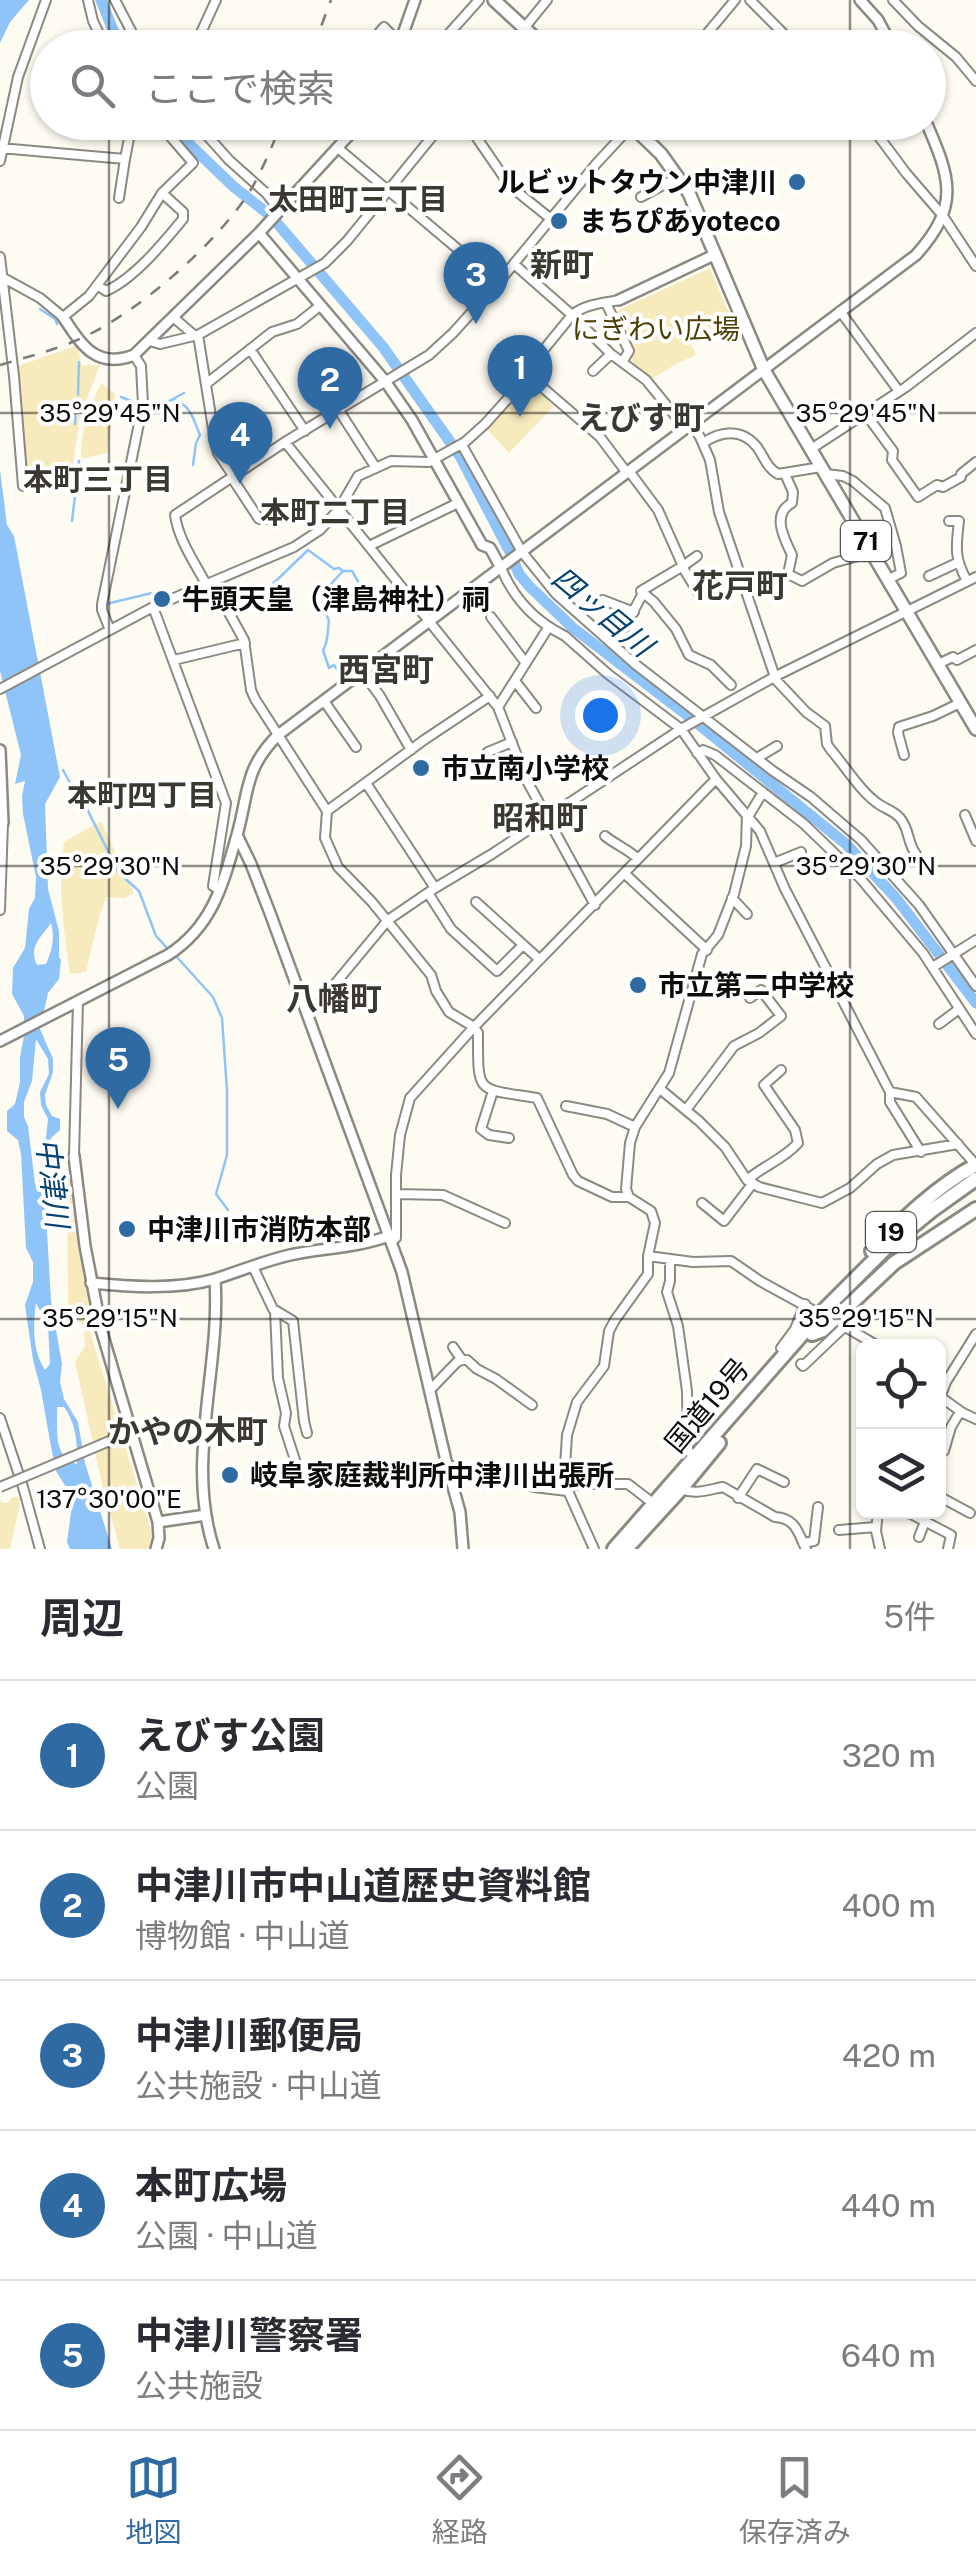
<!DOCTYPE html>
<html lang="ja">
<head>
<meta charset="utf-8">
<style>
  body { margin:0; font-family:"Public Sans","Noto Sans JP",sans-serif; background:#f2f2f3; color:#2b2b33 }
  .controls { position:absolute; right:30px; bottom:30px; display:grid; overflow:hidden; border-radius:15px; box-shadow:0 2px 8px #0004 }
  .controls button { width:90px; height:90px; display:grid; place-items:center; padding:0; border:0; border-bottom:2px solid #e1e1e2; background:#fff; color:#2b2b33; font:50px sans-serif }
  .you { position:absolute; left:600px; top:715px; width:35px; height:35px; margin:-25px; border:8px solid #fff; border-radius:50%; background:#1a73e8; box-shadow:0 0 0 15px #1a73e833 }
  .badge { display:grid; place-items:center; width:65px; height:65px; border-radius:50%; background:#2f6ba2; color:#fff; font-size:32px; font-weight:700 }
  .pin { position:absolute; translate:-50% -82px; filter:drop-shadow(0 2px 5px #0008) }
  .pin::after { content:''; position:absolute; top:52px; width:35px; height:30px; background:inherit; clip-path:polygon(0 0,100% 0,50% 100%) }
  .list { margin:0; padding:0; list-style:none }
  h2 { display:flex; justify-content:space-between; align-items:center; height:130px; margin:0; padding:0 40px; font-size:42px }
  h2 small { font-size:32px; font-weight:400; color:#7c7c81 }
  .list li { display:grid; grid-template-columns:65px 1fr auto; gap:30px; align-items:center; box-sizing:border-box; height:150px; padding:0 40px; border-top:2px solid #e1e1e2 }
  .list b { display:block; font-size:38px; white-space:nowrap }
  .list p { margin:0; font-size:32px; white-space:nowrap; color:#7c7c81 }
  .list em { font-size:32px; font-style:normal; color:#7c7c81 }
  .icon { flex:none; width:55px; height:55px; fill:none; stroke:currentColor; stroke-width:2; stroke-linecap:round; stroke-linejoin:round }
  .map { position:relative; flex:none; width:976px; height:1549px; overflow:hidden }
  .search { position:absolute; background:#fff; box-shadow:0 2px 8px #0004; left:30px; right:30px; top:30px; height:110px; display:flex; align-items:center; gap:25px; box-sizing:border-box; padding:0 35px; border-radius:55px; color:#7c7c81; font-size:38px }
  .sheet { height:880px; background:#fff }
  nav { display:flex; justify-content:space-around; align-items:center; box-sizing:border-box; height:140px; border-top:2px solid #e1e1e2; background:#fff; font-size:28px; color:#7c7c81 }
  nav a { display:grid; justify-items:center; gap:5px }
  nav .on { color:#2f6ba2 }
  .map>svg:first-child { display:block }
  .green { fill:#f7eabd }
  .water { fill:#8fc4f8; fill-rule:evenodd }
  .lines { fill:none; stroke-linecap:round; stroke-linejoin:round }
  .stream { stroke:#8fc4f8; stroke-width:2.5 }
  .river { stroke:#8fc4f8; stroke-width:11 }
  .minor-casing { stroke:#8b8981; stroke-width:12 }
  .tertiary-casing { stroke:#8b8981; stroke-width:14 }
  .primary-casing { stroke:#8b8981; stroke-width:16 }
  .trunk-casing { stroke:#8b8981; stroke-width:18 }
  .minor { stroke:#fff; stroke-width:8 }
  .tertiary { stroke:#fff; stroke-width:9 }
  .primary { stroke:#fff; stroke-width:11 }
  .trunk { stroke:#fff; stroke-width:12 }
  .rail { stroke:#7d7b76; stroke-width:2.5; stroke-dasharray:12 12; stroke-linecap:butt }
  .minor-bridge-casing { stroke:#8b8981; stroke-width:12; stroke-linecap:butt }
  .minor-bridge { stroke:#fff; stroke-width:8 }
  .ticks { fill:none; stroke:#0d0c09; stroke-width:2.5; stroke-opacity:0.45 }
  .poi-dot { fill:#2f6ba2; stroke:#fff; stroke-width:4 }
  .labels { text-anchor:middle; stroke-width:8; stroke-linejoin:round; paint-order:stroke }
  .shield { fill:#fff; stroke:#565553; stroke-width:2.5 }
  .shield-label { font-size:25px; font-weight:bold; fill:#0d0c09 }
  .poi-label { font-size:28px; font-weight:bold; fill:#0d0c09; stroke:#fff; text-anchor:start }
  .park-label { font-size:28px; fill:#4e4005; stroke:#fff }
  .street-label { font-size:28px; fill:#0d0c09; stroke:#fff }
  .neighbourhood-label { font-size:30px; font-weight:bold; fill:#3a3831; stroke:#fff }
  .water-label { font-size:30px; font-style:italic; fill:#054271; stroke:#fff }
  .quarter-label { font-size:32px; font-weight:bold; fill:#3a3831; stroke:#fff }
  .ticks-label { font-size:25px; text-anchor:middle; fill:#0d0c09; stroke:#fff; stroke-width:8; stroke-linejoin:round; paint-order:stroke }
</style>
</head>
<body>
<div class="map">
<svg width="976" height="1549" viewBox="0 0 976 1549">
  <rect width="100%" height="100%" fill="#fefbf3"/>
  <!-- green -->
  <path class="green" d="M710 268 731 318 688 338 696 355 676 364 650 380 633 364 631 352 612 313Z
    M78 345 81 365H100L80 416 73 465 25 476 18 366Z
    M101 383 115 394 107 453 81 459C80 433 90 407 101 383Z
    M530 383 554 406 509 453 486 428Z
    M101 821 134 893 125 898 106 897 99 917 86 972 70 974C64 931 57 885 64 842Z
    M67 1167 92 1306 83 1309 150 1527 152 1539 148 1549H120L103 1488 75 1362 85 1346 84 1327 68 1307Z
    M12 1497H19L20 1504 10 1549H0V1500L3 1503H8Z"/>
  <!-- water -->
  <path class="water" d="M0 0H29L10 22 0 43Z
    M0 470 7 525 14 536 60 777 45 804 48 889 59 931V957L61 960 59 979 48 993 40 1029 53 1059V1072L45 1095 46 1105 52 1116 60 1119V1130L51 1138 46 1214 51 1301 62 1364 60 1382 64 1399 78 1422 85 1463 112 1549H70L67 1542 72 1505 69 1492 56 1471 50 1441 41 1390 33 1360 25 1305 33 1282V1262L26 1248 21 1154 18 1140 7 1131V1111L15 1104 20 1082V1057L24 1036V1016L12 994 13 968 25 948 29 909 35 898 36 877 23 814 22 796 25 781 15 784 21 755 0 671ZM51 923C55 938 52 951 46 964L37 965C28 946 41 938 51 923ZM36 1039 48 1059 49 1074 40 1092 41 1105 48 1119 43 1168 38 1186 35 1184 28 1126 24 1117V1102L32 1081ZM36 1303 48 1326 50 1364 45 1370C32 1350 33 1326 36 1303ZM57 1407H64C76 1423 78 1445 77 1464 52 1457 58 1428 57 1407Z"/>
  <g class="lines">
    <!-- stream -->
    <path class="stream" d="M40 309 55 319 57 324
      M210 386 215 419
      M78 395 79 362
      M121 397 138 404
      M173 400C190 403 194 421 200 435L196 443 193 465
      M144 407H158L184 393
      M75 424 77 399
      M72 521 79 461
      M344 571H352L365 593
      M254 602 308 550 334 569 339 568 343 571 331 584 326 613 329 621C327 631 329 641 323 650L329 668 334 665 344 679
      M106 604 152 593
      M63 770 74 790 79 793 119 873 139 891 156 936 169 950
      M175 955 213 997 222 1018 227 1090V1155L216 1194 228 1210"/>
    <!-- river -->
    <path class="river" d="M101 0 115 35 123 48
      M170 122 186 141 234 187 271 216 383 347 460 456 510 552 519 574 530 587 572 627 692 719 846 844 896 898 976 1003"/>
    <!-- minor casing -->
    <g class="minor-casing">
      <path id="minor" d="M88 0 93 21 106 48
        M115 0 140 48
        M750 0 798 48
        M893 0 918 26 956 57 976 81
        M194 48 216 0
        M366 48 384 27 403 47
        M436 48 479 0
        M508 48 547 0
        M695 48 735 0
        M195 122 229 160 267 194 280 211
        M466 122 510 186 551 219
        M868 122 906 173 943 216 976 266
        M0 148 125 159 131 128 139 122
        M339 149 498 283
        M0 161 18 77 46 0
        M641 197 678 177
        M119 198 125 159
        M0 257 14 376 23 486
        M514 264 572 315 611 354 646 380 686 429
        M0 276 40 298 63 317 89 296 141 227 162 193 193 163 158 122
        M97 285 106 291C134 279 164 242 183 219V212L162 193
        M606 303 629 351 623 361
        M840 311 898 390
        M173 317 195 336
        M198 335 215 441 218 453 234 477
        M150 341 160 344 198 335 325 263 347 241 444 122
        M250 349 305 431
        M593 371 611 354
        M527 377 535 381 600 437 627 473
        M206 384 272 332 297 324 321 305
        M338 409 376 468
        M865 413 893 451 892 460 918 497 937 485 943 487 961 477V474L976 462
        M692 425 700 437 710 460 719 512 776 680 806 712 825 726 827 744 831 750C845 766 862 794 880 805 888 810 894 811 900 818 910 830 907 843 916 854L892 873
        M285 442 498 707 526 779 595 905
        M703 443C721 431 742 428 757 447 765 458 766 467 778 474L821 467
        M462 445 522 552 556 594 635 664 773 771 811 797 861 840 919 905 976 986
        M811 449 906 387 976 333
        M629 471 658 510 683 566 641 591 654 602 676 629 689 655 711 665 731 685
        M785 474 793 492 792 503C771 514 784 538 792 555L788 574 802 581 833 563 872 552
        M826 474 843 476 853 481 885 508 896 546 901 573 889 579
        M232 478 259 519H266L276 511
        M949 521H959C956 548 954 557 967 581
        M369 546 458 503
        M682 566 697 591
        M683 566 697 556
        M501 568C514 599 534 621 565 636L608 674 681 729 716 779 760 831 785 889 890 1092 916 1097 976 1165
        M929 576 957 563
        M212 582 244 640 251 690 255 699 327 811 325 838 338 867 372 902 431 975 436 991 449 1012 474 1027 478 1033C478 1096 476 1088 537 1098L573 1175 578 1181 612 1197H629L651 1211 655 1223 648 1256V1274L615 1320 609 1331 604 1366 577 1402 567 1435 564 1482 594 1549
        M206 584C195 563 178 539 175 515L285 442 429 355 453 333 498 283 596 164 633 124
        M603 600 634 612
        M153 607 226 803 213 886 219 890
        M491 617 525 662
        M625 627 642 595
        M110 630 102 610V604L143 404 141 366 134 355
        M174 660 245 643
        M938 664 953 657 957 660 976 650
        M362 672 380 696 411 750
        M515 681 536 708
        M0 689 153 607 294 547 320 530 339 509 358 476 391 461 429 462 465 442 485 424 522 383 536 364 541 353 572 315C585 304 604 303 619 300
        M324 701 356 747
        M498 707 548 628
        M697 753 703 750 715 755 804 824 860 878 923 953 976 1034
        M904 755 898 733 899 727 933 716 960 703
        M483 757 488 752 512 742
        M757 758 777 746
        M366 783 435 888
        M327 811 424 740 490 696
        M965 815 976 841
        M748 817 763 792
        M605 836C616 845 628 849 638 859
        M774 863 801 852
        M624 873 707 950
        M428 893 451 929 497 971 523 945
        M732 898 747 914
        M476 902 539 959
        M0 910 3 823
        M933 967 976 940
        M307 1013 315 1008 388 920 435 888 492 854 681 729 776 676 976 577
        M939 1024 959 1009
        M660 1089 699 1121 725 1147 747 1180 759 1187 822 1203 850 1188 877 1164 893 1155 958 1144
        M493 1091 481 1129 489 1135 509 1138
        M890 1092V1102L921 1152
        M566 1106 607 1114 635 1127
        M686 1110 734 1046 759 1033 781 1016 761 990 750 998
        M74 1156 78 1001
        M747 1180C763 1166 784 1159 798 1143L795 1130 764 1085 781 1070
        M396 1194 443 1195 505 1223
        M629 1197 626 1189 630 1143 635 1127 669 1073 702 954 718 935 734 894 746 846 747 815
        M702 1203 724 1221 753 1183
        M391 1242 396 1238V1175L400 1135 410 1098 474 1027 716 779
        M648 1256 693 1262 731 1261 760 1281 820 1314
        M670 1260V1281L667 1292 678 1326 687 1391 688 1450 695 1459
        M255 1271 273 1309 293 1321 304 1421 307 1433
        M275 1311 278 1378 286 1413 284 1426 296 1463
        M842 1325 878 1346
        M781 1348 795 1329 805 1304
        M462 1360H467L477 1369 496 1379 532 1405
        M801 1364 803 1366 844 1327
        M430 1390 457 1362 462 1360 453 1347
        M938 1395 963 1413 976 1419
        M938 1403 946 1382 976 1334
        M0 1418 23 1487 40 1549
        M944 1451 951 1427 960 1412
        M447 1465 471 1470 482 1469 534 1487 567 1491
        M566 1488 579 1484H628L654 1504
        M681 1489C696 1495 707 1490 723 1487L775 1517C796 1518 798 1533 806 1549
        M738 1498 757 1469 784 1482
        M938 1500 944 1499 970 1513
        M878 1511 876 1531 880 1549
        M900 1511 911 1514 951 1535 948 1549
        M839 1530 876 1527
        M919 1537 929 1511
        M803 1543 814 1541 818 1507"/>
    </g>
    <!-- tertiary casing -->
    <g class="tertiary-casing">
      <path id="tertiary" d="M860 0 878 20 893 48
        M398 48 415 0
        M259 233 385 381 412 420 482 545 490 548 501 568
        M619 300 714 255
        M63 317C81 344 96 370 134 355L259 233 361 122
        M0 750 3 823
        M237 835 251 864 270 913 402 1272 447 1465 460 1512 463 1549
        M0 1041 168 955C213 926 223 884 237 835 249 792 244 769 278 735L916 255C960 206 951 179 926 122
        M74 1156 85 1246 101 1329 158 1522 159 1538 156 1549
        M91 1283C131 1287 177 1290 215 1279 240 1271 264 1261 290 1255 323 1248 356 1248 389 1236
        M158 1522 206 1515
        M214 1549C185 1461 221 1369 215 1279"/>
    </g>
    <!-- primary casing -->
    <g class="primary-casing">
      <path id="primary" d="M494 0 546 48
        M628 122 661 154 689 193 764 370 976 729"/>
    </g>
    <!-- trunk casing -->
    <g class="trunk-casing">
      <path id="trunk" d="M872 1251C903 1219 937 1186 976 1165
        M812 1334 823 1330 894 1263 976 1209
        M627 1548 681 1489 719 1443
        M614 1549 820 1314 886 1248 931 1211 976 1179"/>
    </g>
    <!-- minor -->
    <use href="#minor" class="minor"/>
    <!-- tertiary -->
    <use href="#tertiary" class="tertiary"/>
    <!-- primary -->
    <use href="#primary" class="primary"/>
    <!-- trunk -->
    <use href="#trunk" class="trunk"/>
    <!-- rail -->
    <path class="rail" d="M313 48 331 0
      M0 365C30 356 60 349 88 335 143 308 222 239 253 186 264 166 273 144 282 122"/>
    <!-- minor-bridge casing -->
    <g class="minor-bridge-casing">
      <path id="minor-bridge" d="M0 1487 119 1437"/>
    </g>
    <!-- minor-bridge -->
    <use href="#minor-bridge" class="minor-bridge"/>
  </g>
  <!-- ticks -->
  <path class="ticks" d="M109 0V48M850 0V48M109 122V1549M850 122V1549M0 413H976M0 866H976M0 1319H976"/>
  <!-- markers -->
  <g class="poi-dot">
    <circle cx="797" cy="182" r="10"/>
    <circle cx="559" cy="221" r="10"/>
    <circle cx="162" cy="599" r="10"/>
    <circle cx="421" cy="768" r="10"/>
    <circle cx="638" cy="985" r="10"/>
    <circle cx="127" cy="1229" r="10"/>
    <circle cx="230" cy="1475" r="10"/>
  </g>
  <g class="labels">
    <!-- shield labels -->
    <g class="shield">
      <rect x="841" y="521" width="50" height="40" rx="8"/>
      <rect x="866" y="1212" width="50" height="40" rx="8"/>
    </g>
    <g class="shield-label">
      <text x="866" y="550">71</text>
      <text x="891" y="1241">19</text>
    </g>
    <!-- poi labels -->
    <g class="poi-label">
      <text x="777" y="192" text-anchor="end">ルビットタウン中津川</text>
      <text x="579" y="231">まちぴあyoteco</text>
      <text x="182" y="609">牛頭天皇（津島神社）祠</text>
      <text x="441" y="778">市立南小学校</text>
      <text x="658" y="995">市立第二中学校</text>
      <text x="147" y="1239">中津川市消防本部</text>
      <text x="250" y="1485">岐阜家庭裁判所中津川出張所</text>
    </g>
    <!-- park labels -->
    <g class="park-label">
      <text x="656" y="339">にぎわい広場</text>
    </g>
    <!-- street labels -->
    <g class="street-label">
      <text transform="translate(707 1405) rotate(-50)" y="10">国道19号</text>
    </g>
    <!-- neighbourhood labels -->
    <g class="neighbourhood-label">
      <text x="358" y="210">太田町三丁目</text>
      <text x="98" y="490">本町三丁目</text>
      <text x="335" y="523">本町二丁目</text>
      <text x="142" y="806">本町四丁目</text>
    </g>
    <!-- water labels -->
    <g class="water-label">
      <text transform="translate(602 612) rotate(40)" y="10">四ッ目川</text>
      <text transform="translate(52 1183) rotate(83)" y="10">中津川</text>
    </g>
    <!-- quarter labels -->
    <g class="quarter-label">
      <text x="562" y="276">新町</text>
      <text x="641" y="429">えびす町</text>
      <text x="740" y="597">花戸町</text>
      <text x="386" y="681">西宮町</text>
      <text x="540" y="829">昭和町</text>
      <text x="334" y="1010">八幡町</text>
      <text x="188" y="1443">かやの木町</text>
    </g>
  </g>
  <g class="ticks-label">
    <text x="110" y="422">35°29'45"N</text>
    <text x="866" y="422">35°29'45"N</text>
    <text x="110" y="875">35°29'30"N</text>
    <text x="866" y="875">35°29'30"N</text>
    <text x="110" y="1327">35°29'15"N</text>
    <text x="866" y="1327">35°29'15"N</text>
    <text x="109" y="1508">137°30'00"E</text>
  </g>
</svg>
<div class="controls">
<button><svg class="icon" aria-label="locate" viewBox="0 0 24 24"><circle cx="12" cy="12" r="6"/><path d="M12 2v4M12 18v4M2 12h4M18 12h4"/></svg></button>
<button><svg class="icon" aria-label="layers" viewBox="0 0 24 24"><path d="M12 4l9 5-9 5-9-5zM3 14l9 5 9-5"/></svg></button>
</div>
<div class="you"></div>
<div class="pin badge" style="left:520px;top:417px">1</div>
<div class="pin badge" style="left:330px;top:429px">2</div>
<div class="pin badge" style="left:476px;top:324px">3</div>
<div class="pin badge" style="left:240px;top:484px">4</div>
<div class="pin badge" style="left:118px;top:1109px">5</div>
<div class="search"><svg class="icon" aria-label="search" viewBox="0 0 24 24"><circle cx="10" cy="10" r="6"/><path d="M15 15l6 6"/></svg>ここで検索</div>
</div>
<section class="sheet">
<h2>周辺<small>5件</small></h2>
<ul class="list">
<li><span class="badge">1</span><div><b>えびす公園</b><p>公園</p></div><em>320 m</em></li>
<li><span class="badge">2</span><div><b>中津川市中山道歴史資料館</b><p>博物館 · 中山道</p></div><em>400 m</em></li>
<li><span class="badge">3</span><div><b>中津川郵便局</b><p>公共施設 · 中山道</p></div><em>420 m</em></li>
<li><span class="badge">4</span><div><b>本町広場</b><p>公園 · 中山道</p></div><em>440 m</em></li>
<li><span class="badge">5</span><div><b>中津川警察署</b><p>公共施設</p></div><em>640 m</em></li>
</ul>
</section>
<nav>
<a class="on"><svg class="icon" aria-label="map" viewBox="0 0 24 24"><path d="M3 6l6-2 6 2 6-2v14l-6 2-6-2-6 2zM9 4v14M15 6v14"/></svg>地図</a>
<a><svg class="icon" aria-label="directions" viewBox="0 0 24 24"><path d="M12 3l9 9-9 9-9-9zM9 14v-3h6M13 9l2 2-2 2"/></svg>経路</a>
<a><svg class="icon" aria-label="saved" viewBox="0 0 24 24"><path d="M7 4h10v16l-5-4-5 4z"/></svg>保存済み</a>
</nav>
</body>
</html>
